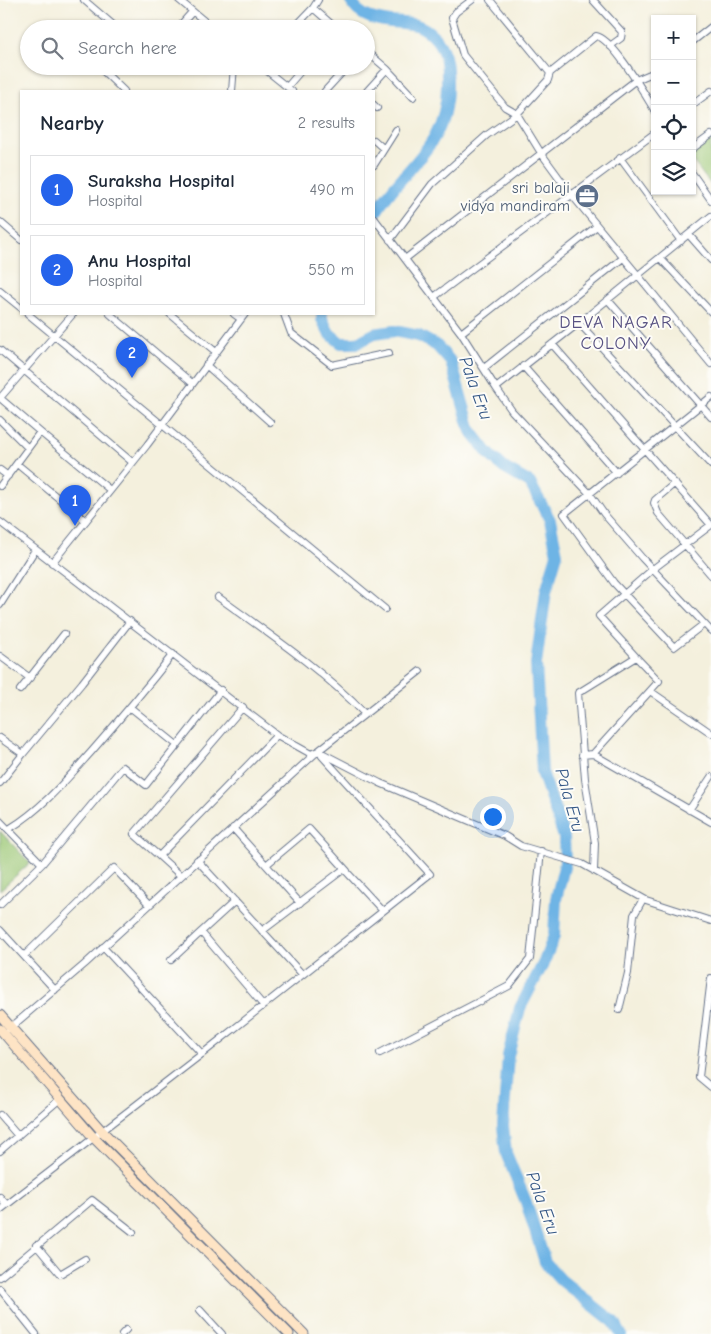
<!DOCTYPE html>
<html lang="en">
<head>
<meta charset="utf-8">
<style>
  body { margin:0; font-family:"Comic Neue",sans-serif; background:#f2f2f3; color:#1f2937 }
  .controls { position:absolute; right:15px; top:15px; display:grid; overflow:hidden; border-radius:0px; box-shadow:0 1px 4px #0004 }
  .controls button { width:45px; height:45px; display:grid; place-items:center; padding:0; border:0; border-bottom:1px solid #e0e1e3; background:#fff; color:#1f2937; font:25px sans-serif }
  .you { position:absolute; left:492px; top:816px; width:18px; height:18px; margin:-12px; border:4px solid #fff; border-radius:50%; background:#1a73e8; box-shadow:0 0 0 8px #1a73e833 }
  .badge { display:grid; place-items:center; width:32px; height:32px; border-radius:50%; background:#2563eb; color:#fff; font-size:16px; font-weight:700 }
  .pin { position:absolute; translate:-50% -41px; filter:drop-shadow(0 1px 2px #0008) }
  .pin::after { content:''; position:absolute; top:26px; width:18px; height:15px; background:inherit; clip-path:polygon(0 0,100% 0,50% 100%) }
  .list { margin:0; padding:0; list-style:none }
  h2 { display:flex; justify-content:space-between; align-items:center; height:65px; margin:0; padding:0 20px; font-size:21px }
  h2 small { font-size:16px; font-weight:400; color:#747a83 }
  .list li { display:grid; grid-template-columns:32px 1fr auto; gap:15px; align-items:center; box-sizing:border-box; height:70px; margin:0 10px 10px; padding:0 10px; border:1px solid #e0e1e3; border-radius:0px }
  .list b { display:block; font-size:19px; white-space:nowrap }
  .list p { margin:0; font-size:16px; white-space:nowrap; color:#747a83 }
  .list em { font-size:16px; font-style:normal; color:#747a83 }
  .icon { flex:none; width:28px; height:28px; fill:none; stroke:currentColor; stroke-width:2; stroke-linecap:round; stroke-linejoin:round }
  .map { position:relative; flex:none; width:711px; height:1334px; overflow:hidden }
  .search { position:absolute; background:#fff; box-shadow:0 1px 4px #0004; left:20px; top:20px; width:355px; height:55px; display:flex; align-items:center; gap:12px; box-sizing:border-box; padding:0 18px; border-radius:28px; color:#747a83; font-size:19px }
  .panel { position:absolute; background:#fff; box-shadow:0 1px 4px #0004; left:20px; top:90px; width:355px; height:225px; border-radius:0px }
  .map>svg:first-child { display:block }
  .green { fill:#9ac673; stroke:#5a7a68 }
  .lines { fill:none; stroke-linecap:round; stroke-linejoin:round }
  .river { stroke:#6eb4e5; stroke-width:12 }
  .street-casing { stroke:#67738a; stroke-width:8 }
  .secondary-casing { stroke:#67738a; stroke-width:11 }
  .street { stroke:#fff; stroke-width:6 }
  .secondary { stroke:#fee4c5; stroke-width:9 }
  .labels { text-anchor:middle; stroke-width:4; stroke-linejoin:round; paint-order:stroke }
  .service-label { font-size:16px; fill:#4e5e75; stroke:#fdfcf7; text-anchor:end }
  .neighbourhood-label { font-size:18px; letter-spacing:1px; fill:#585283; stroke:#fdfcf7 }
  .water-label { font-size:18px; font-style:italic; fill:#345786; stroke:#fdfcf7 }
</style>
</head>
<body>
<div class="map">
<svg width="711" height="1334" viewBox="0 0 711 1334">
  <rect width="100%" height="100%" fill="#fdfcf7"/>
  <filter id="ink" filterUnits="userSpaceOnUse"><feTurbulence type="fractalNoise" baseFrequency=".02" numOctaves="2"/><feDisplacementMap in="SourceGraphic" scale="10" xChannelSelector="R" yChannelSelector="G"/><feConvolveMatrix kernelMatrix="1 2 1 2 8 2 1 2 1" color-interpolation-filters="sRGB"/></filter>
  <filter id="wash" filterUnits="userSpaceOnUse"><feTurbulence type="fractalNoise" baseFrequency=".0096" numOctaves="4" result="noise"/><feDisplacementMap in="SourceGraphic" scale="20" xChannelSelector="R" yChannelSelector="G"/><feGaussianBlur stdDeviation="1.12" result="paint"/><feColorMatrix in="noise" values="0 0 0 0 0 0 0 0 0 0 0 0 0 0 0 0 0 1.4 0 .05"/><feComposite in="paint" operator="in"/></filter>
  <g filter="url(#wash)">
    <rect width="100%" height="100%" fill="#f4f0dd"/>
    <!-- green -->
    <path class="green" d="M711 140V185L692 160V155Z
      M0 831 30 863 0 890Z"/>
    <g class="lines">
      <!-- river -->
      <path class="river" d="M350 0C361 23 389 21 411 24 424 25 437 37 442 49 448 61 447 72 447 86 447 148 405 165 376 212
        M322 314V319L329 333 341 343H357L374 334 394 331 419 336 437 346 451 362 471 431 488 453 504 468 530 483 550 520 557 554 546 591 536 664 542 772 564 837 565 863 556 899 554 936 544 962 520 1008 508 1056 503 1126 506 1153 526 1202 545 1262 561 1280 614 1322 621 1334"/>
    </g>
  </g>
  <g filter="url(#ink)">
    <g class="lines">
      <!-- street casing -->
      <g class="street-casing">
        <path id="street" d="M84 0 118 29
          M179 0 214 29
          M472 0 456 12 452 18 463 55 505 107 517 114 541 153 571 194 711 364
          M490 0 550 73
          M593 0 622 32 621 38 610 46
          M313 8 337 29
          M177 29 192 12
          M293 29 313 8 318 0
          M692 42 711 27
          M366 51 387 69 413 97
          M98 66 124 91
          M261 66 292 91
          M287 87 305 66
          M232 91 234 66
          M325 91 348 66
          M367 91 387 69
          M374 105 377 108
          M692 105 711 91
          M374 140 384 149
          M692 149 711 135
          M620 158 681 241
          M374 165 396 130
          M692 173 711 200
          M711 216 579 323 711 465
          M374 218 405 259 636 80 655 72
          M0 222 21 240
          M689 235 711 260
          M390 240 432 184 487 135 517 114 548 80 550 73 596 36C613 38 645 95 655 111
          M660 258 711 312
          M405 259 461 333 496 388
          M0 291 21 308
          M434 297 655 133
          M608 300 711 417
          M28 314 385 609
          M110 314 192 383
          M170 314 216 352
          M234 314 241 319
          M284 314 291 333 332 365 389 353
          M579 323 496 388 512 411 590 494 604 514 642 558 711 631
          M461 333 597 226
          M552 344 711 525
          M0 350 132 462
          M206 365 270 422
          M523 366 617 473
          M484 368 623 258
          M0 398 73 314
          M0 398 40 432
          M0 420 28 448
          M17 464 86 521
          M0 470 8 476
          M675 483 655 500 654 503 658 513 711 575
          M0 486 40 432 110 490
          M0 522 277 735 311 754 318 751 380 783 505 836 521 846 582 864 646 900 711 921
          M52 563 147 445 245 314
          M218 597C269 634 321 669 365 714
          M0 605 35 550
          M704 624 674 647 614 583 564 514 711 397
          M0 656 30 678
          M20 690 64 634
          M650 691 711 733
          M131 708 177 745
          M0 738 23 754 0 783
          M23 754 82 683 130 621
          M593 754 711 822
          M582 755 593 754 659 681 636 657
          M689 810 711 777
          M0 821 42 864 0 905
          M233 828 300 903
          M9 829C42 809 66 780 92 751 120 719 147 687 173 654
          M159 856 134 834 243 707
          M197 860 302 974
          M42 864 123 767 146 785 221 690
          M266 865 309 829 347 871
          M594 871 595 843 585 779 578 693 636 657 599 616 653 569 711 525
          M180 875 159 856 277 735
          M235 901 201 932 263 1005
          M0 930 55 990
          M262 931 344 869 383 911
          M103 947 202 1054
          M24 956 114 868 148 904
          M171 960 201 932
          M711 978 699 1077 711 1087
          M619 1010 628 973 634 915 643 899
          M9 1029 85 964 318 751 420 671
          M380 1053 509 986 530 959 541 851
          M0 1115 18 1136
          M0 1151 60 1099
          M0 1197 6 1204
          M0 1210 202 1054 430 874 322 756
          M36 1245 60 1274 85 1259
          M0 1277 92 1200 133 1232
          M0 1289 36 1334
          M200 1310 222 1334
          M122 1334 126 1330"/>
      </g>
      <!-- secondary casing -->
      <g class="secondary-casing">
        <path id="secondary" d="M0 1015 101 1130 304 1334
          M0 1029 93 1137 289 1334"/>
      </g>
      <!-- street -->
      <use href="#street" class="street"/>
      <!-- secondary -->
      <use href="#secondary" class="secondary"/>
    </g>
  </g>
  <!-- icons -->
  <defs>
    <g id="office-disc" transform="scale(1.25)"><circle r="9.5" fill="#5c6f8a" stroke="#fdfcf7"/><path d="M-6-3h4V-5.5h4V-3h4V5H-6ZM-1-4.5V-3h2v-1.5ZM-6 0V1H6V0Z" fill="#fff"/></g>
  </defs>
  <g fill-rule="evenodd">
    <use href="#office-disc" x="587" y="196"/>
  </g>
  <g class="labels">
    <!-- service labels -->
    <g class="service-label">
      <text x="570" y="193">sri balaji<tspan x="570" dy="18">vidya mandiram</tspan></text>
    </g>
    <!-- neighbourhood labels -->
    <g class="neighbourhood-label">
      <text x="616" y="328">DEVA NAGAR<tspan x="616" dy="21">COLONY</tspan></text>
    </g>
    <!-- water labels -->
    <g class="water-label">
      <text transform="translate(476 388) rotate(70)" y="6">Pala Eru</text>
      <text transform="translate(570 800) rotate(74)" y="6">Pala Eru</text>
      <text transform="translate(543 1203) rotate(70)" y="6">Pala Eru</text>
    </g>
  </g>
</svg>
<div class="controls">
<button>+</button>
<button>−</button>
<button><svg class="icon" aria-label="locate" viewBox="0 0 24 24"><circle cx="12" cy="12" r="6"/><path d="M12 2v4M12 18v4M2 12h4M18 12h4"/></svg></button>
<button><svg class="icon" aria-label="layers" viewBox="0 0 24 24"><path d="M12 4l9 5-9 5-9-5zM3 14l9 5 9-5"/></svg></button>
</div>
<div class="you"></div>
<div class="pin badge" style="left:75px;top:526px">1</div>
<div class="pin badge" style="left:132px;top:378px">2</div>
<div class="search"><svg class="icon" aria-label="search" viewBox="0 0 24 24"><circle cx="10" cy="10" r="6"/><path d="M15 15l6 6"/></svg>Search here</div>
<section class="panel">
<h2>Nearby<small>2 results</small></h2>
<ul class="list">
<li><span class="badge">1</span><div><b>Suraksha Hospital</b><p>Hospital</p></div><em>490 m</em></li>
<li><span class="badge">2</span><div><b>Anu Hospital</b><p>Hospital</p></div><em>550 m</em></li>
</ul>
</section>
</div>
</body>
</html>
